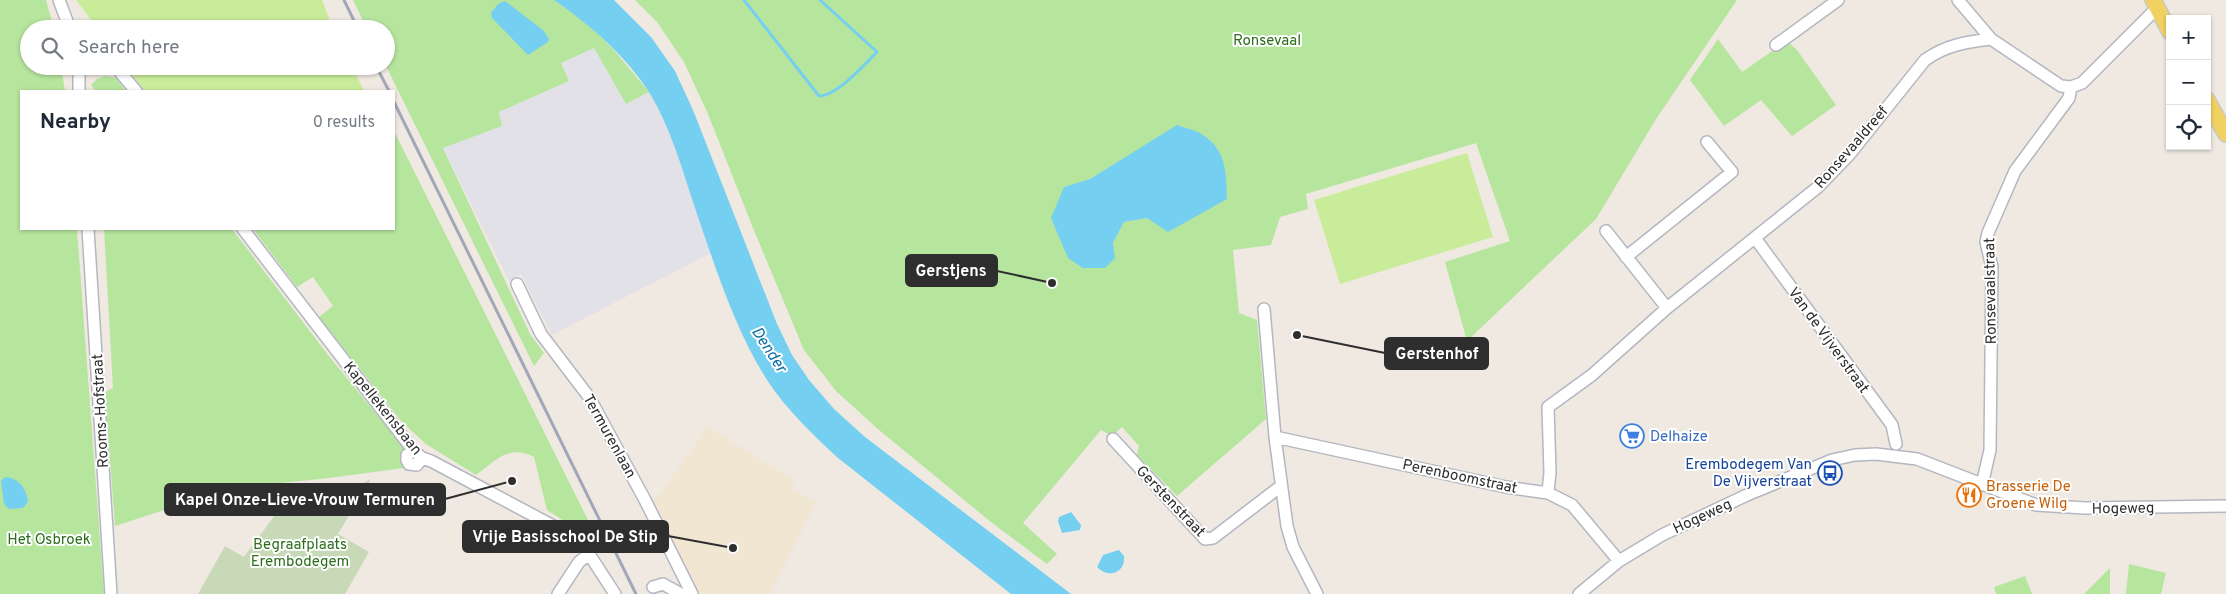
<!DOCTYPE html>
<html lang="en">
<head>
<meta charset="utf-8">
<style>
  body { margin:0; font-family:Overpass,sans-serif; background:#f6f6f7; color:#1f2937 }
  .controls { position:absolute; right:15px; top:15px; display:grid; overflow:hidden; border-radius:0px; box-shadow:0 1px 4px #0004 }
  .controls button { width:45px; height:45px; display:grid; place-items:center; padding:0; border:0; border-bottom:1px solid #e0e1e3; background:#fff; color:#1f2937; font:25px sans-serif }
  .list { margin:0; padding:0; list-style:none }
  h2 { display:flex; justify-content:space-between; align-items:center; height:65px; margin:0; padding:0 20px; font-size:21px }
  h2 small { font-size:16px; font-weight:400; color:#747a83 }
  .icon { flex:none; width:28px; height:28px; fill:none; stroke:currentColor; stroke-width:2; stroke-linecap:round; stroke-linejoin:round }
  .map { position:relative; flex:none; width:2226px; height:594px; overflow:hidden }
  .search { position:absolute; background:#fff; box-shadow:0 1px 4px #0004; left:20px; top:20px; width:375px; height:55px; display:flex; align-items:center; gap:12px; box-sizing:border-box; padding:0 18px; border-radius:28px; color:#747a83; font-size:19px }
  .panel { position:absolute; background:#fff; box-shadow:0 1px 4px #0004; left:20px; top:90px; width:375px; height:140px; border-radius:0px }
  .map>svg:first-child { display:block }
  .industrial { fill:#e3e1e8 }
  .education { fill:#f0e6d1 }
  .green { fill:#b6e59e; fill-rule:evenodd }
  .cemetery { fill:#c8d9b8 }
  .pitch { fill:#c9ec9a }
  .water { fill:#75cff0 }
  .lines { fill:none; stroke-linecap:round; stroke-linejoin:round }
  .stream { stroke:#75cff0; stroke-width:3 }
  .minor-casing { stroke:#b4b7c1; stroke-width:14 }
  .major-casing { stroke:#c9c9c9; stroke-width:18 }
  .minor { stroke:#fff; stroke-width:11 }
  .major { stroke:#f2d163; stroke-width:15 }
  .rail { stroke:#a3a6b8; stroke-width:3 }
  .labels { text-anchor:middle; stroke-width:4; stroke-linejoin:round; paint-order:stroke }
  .park-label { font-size:15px; fill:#2c6e1b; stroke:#fff }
  .street-label { font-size:15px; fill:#2e2e2e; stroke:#fff }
  .shop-label { font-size:15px; fill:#366cbe; stroke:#fff; text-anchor:start }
  .transit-label { font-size:15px; fill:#164399; stroke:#fff; text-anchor:end }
  .food-label { font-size:15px; fill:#c56008; stroke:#fff; text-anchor:start }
  .water-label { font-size:16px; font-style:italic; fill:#0d6fa3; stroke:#fff }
  .leader { fill:none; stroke:#2e2e2e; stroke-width:2 }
  .callout-dot { fill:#2e2e2e; stroke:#fff; stroke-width:2 }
  .callout { fill:#2e2e2e; stroke:#2e2e2e; stroke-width:2 }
  .callout-label { font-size:16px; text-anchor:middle; font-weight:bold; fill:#fff }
</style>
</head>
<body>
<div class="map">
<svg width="2226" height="594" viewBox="0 0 2226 594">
  <rect width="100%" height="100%" fill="#efe9e1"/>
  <!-- industrial -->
  <path class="industrial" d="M594 48 626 104 649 92 667 125 711 253 552 335 521 274 509 281 443 148 502 126 499 112 569 81 561 63Z"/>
  <!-- education -->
  <path class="education" d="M708 427 796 481 791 489 816 502 770 594H702L696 591 651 506Z"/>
  <!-- green -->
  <path class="green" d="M0 0H46L54 29H29V66H61L65 91H21V229H77L104 594H0Z
    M353 0H554L588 24 614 50 649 92 626 104 594 48 561 63 569 81 499 112 502 126 443 148 530 334 544 353 534 366 386 66V29H367Z
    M635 0H1737L1656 119 1596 219 1467 341 1445 262 1510 241 1476 143 1306 194 1308 209 1280 217 1271 245 1233 250 1239 313 1257 320 1266 419 1177 496 1137 455 1139 446 1122 427 1112 436 1101 430 1023 523 1057 554 1047 564 991 522 879 430 836 391 804 350 753 228 708 114 684 62 657 22ZM1113 165 1147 218 1124 222 1113 243 1064 188 1090 179Z
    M1718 39 1742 72 1787 41 1797 50 1836 105 1792 136 1761 100 1724 126 1690 80Z
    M106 76 116 78 126 91H96L91 85 97 79Z
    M394 131 589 522 578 530 547 510 534 457C509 444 496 460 476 475L426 444 401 421 319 317 333 306 313 277 297 287 253 229H394Z
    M104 229H232L328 355 419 466 321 479 258 485 201 498 115 526 105 392 113 388Z
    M2129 564 2166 573 2161 594H2126Z
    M2110 568V594H2084Z
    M2025 576 2032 594H1996L1994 587Z"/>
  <!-- cemetery -->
  <path class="cemetery" d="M371 479 338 534 369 552 345 594H198L225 546 244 557 280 508 335 497Z"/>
  <!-- pitch -->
  <path class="pitch" d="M76 0H322L333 29H98Z
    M126 66H352L364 91H144Z
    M1467 153 1493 237 1340 284 1314 200Z"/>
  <!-- water -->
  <path class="water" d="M554 0H614L651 37 675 71 693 110 777 324 792 355 809 380 834 409 865 437 1071 594H1011L838 458C813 435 786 409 767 380 734 328 715 266 695 208 682 169 671 128 649 92 625 55 590 25 554 0Z
    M505 1 544 31 549 39 548 42 528 55 492 18 491 13 498 4Z
    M1177 125C1185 128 1196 130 1203 135 1227 151 1226 173 1227 199L1168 232 1147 218 1124 222 1113 243 1115 258 1105 268H1083L1068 258 1051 218 1064 187 1090 179Z
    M5 477C19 478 27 489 28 502L23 508 9 509 4 504 1 481Z
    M1071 512 1081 525 1080 530 1062 533 1058 521 1059 517Z
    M1119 550 1124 556C1126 573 1108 579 1097 567L1103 555Z"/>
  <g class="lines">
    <!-- stream -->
    <path class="stream" d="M744 0 819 96C837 96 864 65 877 52L820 0"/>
    <!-- minor casing -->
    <g class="minor-casing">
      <path id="minor" d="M59 0 70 29
        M1958 0 1991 39
        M1776 45 1838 0
        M79 66V91
        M115 66 136 91
        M79 69 111 66
        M2071 87 2082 83 2157 8
        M88 229 111 594
        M243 229 413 450 422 458 431 461 572 536 589 554 615 594
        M1606 231 1667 308
        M1755 238 1892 425 1896 444
        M1626 257 1732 172 1707 142
        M517 284 541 334 589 397 645 500 692 594
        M1264 309 1275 437 1287 526 1293 547 1317 594
        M1275 437 1506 487 1548 493 1572 505 1619 561
        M1113 439 1205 539 1213 538 1281 486
        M413 450 407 455V460L409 464 417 465 422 458
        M1982 485 1990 450 1992 267 1986 242 1988 233 2015 171 2069 98 2071 87
        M1548 493 1550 472 1548 407 1592 375 1667 308 1818 187 1849 155 1925 60C1946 45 1966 42 1991 39L2061 86 2071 87
        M653 587 663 584 681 594
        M558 594 579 562 589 554
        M1579 594 1619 561 1662 535 1747 495 1832 460 1855 455 1876 454 1917 459 2036 505 2085 508 2226 506"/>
    </g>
    <!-- major casing -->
    <g class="major-casing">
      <path id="major" d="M2153 0 2170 32
        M2207 100 2226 134"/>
    </g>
    <!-- minor -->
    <use href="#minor" class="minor"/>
    <!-- major -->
    <use href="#major" class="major"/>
    <!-- rail -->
    <path class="rail" d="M344 0 358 29
      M376 66 389 91
      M394 102 636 594"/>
  </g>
  <!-- icons -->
  <defs>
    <g id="supermarket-ring" transform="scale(1.25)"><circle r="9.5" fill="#fff" stroke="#3f7fe0" stroke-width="1.5"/><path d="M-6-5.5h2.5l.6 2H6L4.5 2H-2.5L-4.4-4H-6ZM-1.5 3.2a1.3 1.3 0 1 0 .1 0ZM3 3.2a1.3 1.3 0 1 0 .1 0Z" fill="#3f7fe0"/></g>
    <g id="bus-ring" transform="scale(1.25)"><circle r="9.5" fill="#fff" stroke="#1a4fb4" stroke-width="1.5"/><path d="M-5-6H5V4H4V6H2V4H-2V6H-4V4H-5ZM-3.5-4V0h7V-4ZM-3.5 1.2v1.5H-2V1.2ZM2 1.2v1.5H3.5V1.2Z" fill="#1a4fb4"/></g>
    <g id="restaurant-ring" transform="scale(1.25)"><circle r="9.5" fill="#fff" stroke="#e8710a" stroke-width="1.5"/><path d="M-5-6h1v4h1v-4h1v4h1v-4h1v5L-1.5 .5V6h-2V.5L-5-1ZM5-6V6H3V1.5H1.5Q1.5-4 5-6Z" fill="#e8710a"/></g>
  </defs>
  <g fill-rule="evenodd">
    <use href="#supermarket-ring" x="1632" y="436"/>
    <use href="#bus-ring" x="1830" y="473"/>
    <use href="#restaurant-ring" x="1969" y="495"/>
  </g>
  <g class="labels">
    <!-- park labels -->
    <g class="park-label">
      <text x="1267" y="45">Ronsevaal</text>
      <text x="49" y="544">Het Osbroek</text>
      <text x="300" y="549">Begraafplaats<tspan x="300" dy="17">Erembodegem</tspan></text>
    </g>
    <!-- street labels -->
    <g class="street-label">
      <text transform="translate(1851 147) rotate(-49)" y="5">Ronsevaaldreef</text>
      <text transform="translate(1990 291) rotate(-91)" y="5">Ronsevaalstraat</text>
      <text transform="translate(1829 340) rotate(54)" y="5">Van de Vijverstraat</text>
      <text transform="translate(383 408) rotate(51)" y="5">Kapellekensbaan</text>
      <text transform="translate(100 411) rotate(-93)" y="5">Rooms-Hofstraat</text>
      <text transform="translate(610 436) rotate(61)" y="5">Termurenlaan</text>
      <text transform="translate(1460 476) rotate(12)" y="5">Perenboomstraat</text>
      <text transform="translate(1171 501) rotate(46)" y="5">Gerstenstraat</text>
      <text transform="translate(2123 508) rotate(-1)" y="5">Hogeweg</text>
      <text transform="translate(1702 516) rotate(-25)" y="5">Hogeweg</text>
    </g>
    <!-- shop labels -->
    <g class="shop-label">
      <text x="1650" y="441">Delhaize</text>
    </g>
    <!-- transit labels -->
    <g class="transit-label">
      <text x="1812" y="469">Erembodegem Van<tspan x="1812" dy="17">De Vijverstraat</tspan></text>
    </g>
    <!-- food labels -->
    <g class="food-label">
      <text x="1986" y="491">Brasserie De<tspan x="1986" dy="17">Groene Wilg</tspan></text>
    </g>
    <!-- water labels -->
    <g class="water-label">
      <text transform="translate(770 349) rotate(57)" y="6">Dender</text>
    </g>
  </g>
  <!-- callouts -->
  <path class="leader" d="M1052 283L997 271M1297 335L1385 353M512 481L445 499M733 548L668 536"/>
  <g class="callout-dot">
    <circle cx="1052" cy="283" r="5"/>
    <circle cx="1297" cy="335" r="5"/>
    <circle cx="512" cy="481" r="5"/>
    <circle cx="733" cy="548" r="5"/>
  </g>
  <g class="callout">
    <rect x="906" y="255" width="91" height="31" rx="5"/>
    <rect x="1385" y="338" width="103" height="31" rx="5"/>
    <rect x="165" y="484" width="280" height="31" rx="5"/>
    <rect x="463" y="521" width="205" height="31" rx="5"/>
  </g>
  <g class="callout-label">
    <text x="951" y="276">Gerstjens</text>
    <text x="1437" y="359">Gerstenhof</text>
    <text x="305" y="505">Kapel Onze-Lieve-Vrouw Termuren</text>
    <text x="565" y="542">Vrije Basisschool De Stip</text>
  </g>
</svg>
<div class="controls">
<button>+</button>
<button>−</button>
<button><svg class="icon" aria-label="locate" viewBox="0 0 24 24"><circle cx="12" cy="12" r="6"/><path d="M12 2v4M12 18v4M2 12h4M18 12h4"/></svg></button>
</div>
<div class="search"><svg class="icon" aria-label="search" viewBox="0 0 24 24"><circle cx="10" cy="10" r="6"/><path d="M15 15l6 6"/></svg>Search here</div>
<section class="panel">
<h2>Nearby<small>0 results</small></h2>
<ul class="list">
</ul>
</section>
</div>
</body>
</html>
